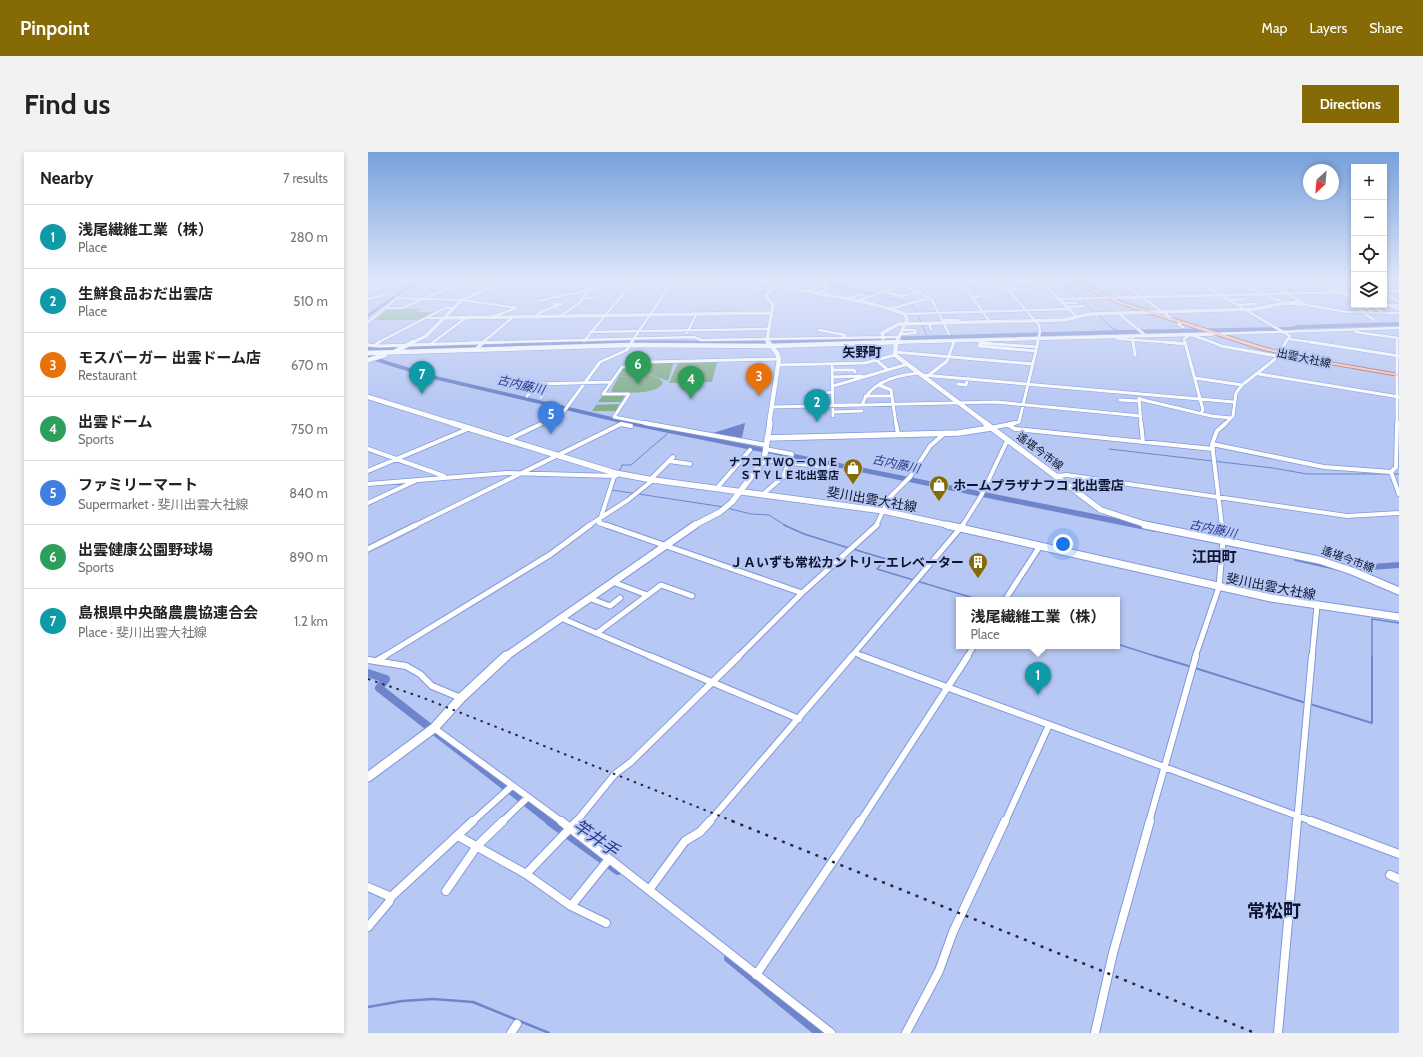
<!DOCTYPE html>
<html lang="en">
<head>
<meta charset="utf-8">
<style>
  body { margin:0; font-family:Cabin,"Noto Sans JP",sans-serif; background:#f2f2f2; color:#222 }
  .controls { position:absolute; right:12px; top:12px; display:grid; overflow:hidden; border-radius:0px; box-shadow:0 2px 6px #0003 }
  .controls button { width:36px; height:36px; display:grid; place-items:center; padding:0; border:0; border-bottom:1px solid #e0e0e0; background:#fff; color:#222; font:20px sans-serif }
  .compass { position:absolute; left:935px; top:12px; width:36px; height:36px; border-radius:50%; background:#fff; box-shadow:0 2px 6px #0003; rotate:206deg }
  .you { position:absolute; left:695px; top:392px; width:14px; height:14px; margin:-10px; border:3px solid #fff; border-radius:50%; background:#1a73e8; box-shadow:0 0 0 6px #1a73e833 }
  .badge { display:grid; place-items:center; width:26px; height:26px; border-radius:50%; background:#866a05; color:#fff; font-size:13px; font-weight:700 }
  .pin { position:absolute; translate:-50% -33px; filter:drop-shadow(0 1px 2px #0008) }
  .pin::after { content:''; position:absolute; top:21px; width:14px; height:12px; background:inherit; clip-path:polygon(0 0,100% 0,50% 100%) }
  .popup { position:absolute; left:588px; top:445px; width:164px; height:52px; box-sizing:border-box; display:grid; place-content:center; border-radius:0px; background:#fff; filter:drop-shadow(0 1px 3px #0005); font-size:13px; white-space:nowrap; color:#767676 }
  .popup b { font-size:15px; color:#222 }
  .popup::after { content:''; position:absolute; left:50%; top:100%; margin-left:-8px; border:8px solid transparent; border-top-color:#fff }
  .list { margin:0; padding:0; list-style:none }
  h2 { display:flex; justify-content:space-between; align-items:center; height:52px; margin:0; padding:0 16px; font-size:17px }
  h2 small { font-size:13px; font-weight:400; color:#767676 }
  .list li { display:grid; grid-template-columns:26px 1fr auto; gap:12px; align-items:center; box-sizing:border-box; height:64px; padding:0 16px; border-top:1px solid #e0e0e0 }
  .list b { display:block; font-size:15px; white-space:nowrap }
  .list p { margin:0; font-size:13px; white-space:nowrap; color:#767676 }
  .list em { font-size:13px; font-style:normal; color:#767676 }
  .icon { flex:none; width:22px; height:22px; fill:none; stroke:currentColor; stroke-width:2; stroke-linecap:round; stroke-linejoin:round }
  .map { position:relative; flex:none; width:1031px; height:881px; overflow:hidden; border-radius:0px }
  header { display:flex; align-items:center; gap:24px; box-sizing:border-box; height:56px; padding:0 20px; background:#866a05; color:#fff }
  header strong { font-size:19px }
  nav { display:flex; gap:22px; margin-inline-start:auto; font-size:14px }
  .intro { display:flex; align-items:center; justify-content:space-between; box-sizing:border-box; height:96px; padding:0 24px }
  h1 { margin:0; font-size:28px }
  .button { padding:10px 18px; border-radius:0px; background:#866a05; color:#fff; font-size:14px; font-weight:700 }
  main { display:flex; gap:24px; padding:0 24px }
  aside { flex:1; background:#fff; border-radius:0px; box-shadow:0 2px 6px #0003 }
  .map>svg:first-child { display:block }
  .green { fill:#83b08b }
  .water { fill:#6f85cb }
  .lines { fill:none; stroke-linecap:round; stroke-linejoin:round }
  .stream-far3 { stroke:#6f85cb; stroke-width:1 }
  .stream-far2 { stroke:#6f85cb; stroke-width:1.5 }
  .stream-far1 { stroke:#6f85cb; stroke-width:2 }
  .stream { stroke:#6f85cb; stroke-width:2.5 }
  .canal-far1 { stroke:#6f85cb; stroke-width:8 }
  .canal { stroke:#6f85cb; stroke-width:10 }
  .river { fill:#6f85cb; fill-rule:evenodd }
  .street-far5-casing { stroke:#8097dc; stroke-width:3.5 }
  .street-far4-casing { stroke:#8097dc; stroke-width:4 }
  .street-far3-casing { stroke:#8097dc; stroke-width:5.5 }
  .street-far2-casing { stroke:#8097dc; stroke-width:7 }
  .street-far1-casing { stroke:#8097dc; stroke-width:8 }
  .street-casing { stroke:#8097dc; stroke-width:10 }
  .secondary-far4-casing { stroke:#8097dc; stroke-width:4.5 }
  .secondary-far3-casing { stroke:#8097dc; stroke-width:5.5 }
  .secondary-far2-casing { stroke:#8097dc; stroke-width:7 }
  .secondary-far1-casing { stroke:#8097dc; stroke-width:9 }
  .secondary-casing { stroke:#8097dc; stroke-width:11 }
  .primary-casing { stroke:#a77171; stroke-width:2 }
  .street-far5 { stroke:#fff; stroke-width:2.5 }
  .street-far4 { stroke:#fff; stroke-width:3 }
  .street-far3 { stroke:#fff; stroke-width:4 }
  .street-far2 { stroke:#fff; stroke-width:5 }
  .street-far1 { stroke:#fff; stroke-width:6 }
  .street { stroke:#fff; stroke-width:8 }
  .secondary-far4 { stroke:#fff; stroke-width:3.5 }
  .secondary-far3 { stroke:#fff; stroke-width:4.5 }
  .secondary-far2 { stroke:#fff; stroke-width:5.5 }
  .secondary-far1 { stroke:#fff; stroke-width:7 }
  .secondary { stroke:#fff; stroke-width:9 }
  .primary { fill:#fcc8bf; fill-rule:evenodd }
  .rail-far1 { stroke:#202844; stroke-width:2; stroke-dasharray:2.5 5; stroke-linecap:butt }
  .rail { stroke:#202844; stroke-width:2.5; stroke-dasharray:3 6; stroke-linecap:butt }
  .labels { text-anchor:middle; stroke-width:4; stroke-linejoin:round; paint-order:stroke }
  .far-street-label { font-size:11px; fill:#0d142f; stroke:#b8c8f4 }
  .far-poi-label { font-size:11px; font-weight:bold; fill:#0d142f; stroke:#b8c8f4; text-anchor:end }
  .far-water-label { font-size:12px; font-style:italic; fill:#26378a; stroke:#b8c8f4 }
  .far-quarter-label { font-size:13px; font-weight:bold; fill:#0d142f; stroke:#b8c8f4 }
  .poi-label { font-size:13px; font-weight:bold; fill:#0d142f; stroke:#b8c8f4; text-anchor:start }
  .street-label { font-size:13px; fill:#0d142f; stroke:#b8c8f4 }
  .quarter-label { font-size:15px; font-weight:bold; fill:#0d142f; stroke:#b8c8f4 }
  .near-water-label { font-size:17px; font-style:italic; fill:#26378a; stroke:#b8c8f4 }
  .near-quarter-label { font-size:18px; font-weight:bold; fill:#0d142f; stroke:#b8c8f4 }
</style>
</head>
<body>
<header>
<strong>Pinpoint</strong>
<nav><a>Map</a><a>Layers</a><a>Share</a></nav>
</header>
<div class="intro"><h1>Find us</h1><a class="button">Directions</a></div>
<main>
<aside>
<h2>Nearby<small>7 results</small></h2>
<ul class="list">
<li><span class="badge" style="background:#0f9aa8">1</span><div><b>浅尾繊維工業（株）</b><p>Place</p></div><em>280 m</em></li>
<li><span class="badge" style="background:#0f9aa8">2</span><div><b>生鮮食品おだ出雲店</b><p>Place</p></div><em>510 m</em></li>
<li><span class="badge" style="background:#e8710a">3</span><div><b>モスバーガー 出雲ドーム店</b><p>Restaurant</p></div><em>670 m</em></li>
<li><span class="badge" style="background:#2e9e5b">4</span><div><b>出雲ドーム</b><p>Sports</p></div><em>750 m</em></li>
<li><span class="badge" style="background:#3f7fe0">5</span><div><b>ファミリーマート</b><p>Supermarket · 斐川出雲大社線</p></div><em>840 m</em></li>
<li><span class="badge" style="background:#2e9e5b">6</span><div><b>出雲健康公園野球場</b><p>Sports</p></div><em>890 m</em></li>
<li><span class="badge" style="background:#0f9aa8">7</span><div><b>島根県中央酪農農協連合会</b><p>Place · 斐川出雲大社線</p></div><em>1.2 km</em></li>
</ul>
</aside>
<div class="map">
<svg width="1031" height="881" viewBox="0 0 1031 881">
  <rect width="100%" height="100%" fill="#b8c8f4"/>
  <!-- green -->
  <path class="green" d="M20 157H54L48 160H65L51 168H7Z
    M306 210 300 229 281 222 252 225C263 225 287 217 295 231 289 243 259 240 247 241L243 239 255 217 277 216 281 211Z
    M349 210 344 230 301 231 310 211Z
    M257 243 253 250H230L234 244Z
    M251 252 248 259H224L228 253Z"/>
  <!-- water -->
  <path class="water" d="M377 271 374 286 345 281Z"/>
  <g class="lines">
    <!-- stream-far3 -->
    <path class="stream-far3" d="M692 129 744 176 755 180
      M461 133 506 142
      M509 143 538 151
      M542 152 545 153 553 170
      M554 173 560 186
      M741 297 905 316 939 322H1031
      M251 320 254 313H263L299 282
      M248 326 244 338 356 355
      M359 356 383 362 401 363 418 374"/>
    <!-- stream-far2 -->
    <path class="stream-far2" d="M416 373 436 382 481 396
      M485 397 518 407 509 417 612 448
      M749 492 790 505
      M1004 505V467L1031 471"/>
    <!-- stream-far1 -->
    <path class="stream-far1" d="M787 504 824 515
      M827 516 938 551
      M942 552 1004 571V504"/>
    <!-- stream -->
    <path class="stream" d="M0 855 34 849 65 847 105 850 181 881"/>
    <!-- canal-far1 -->
    <path class="canal-far1" d="M0 521 18 527 11 536 183 670"/>
    <!-- canal -->
    <path class="canal" d="M182 669 250 718
      M361 806 452 881"/>
    <!-- river -->
    <path class="river" d="M48 128H52L0 165V162Z
      M1031 170V174L930 177 923 179 755 182 376 193 236 192 0 199V195L236 188 376 189 755 178 923 175 929 173Z
      M0 203 68 224 261 269 787 374 791 377 787 380 261 273 65 227 0 207Z
      M930 404 976 414 1031 410V416L976 420 927 409 925 407 927 405Z"/>
    <!-- street-far5 casing -->
    <g class="street-far5-casing">
      <path id="street-far5" d="M285 128 281 133 378 134 402 138
        M516 128 549 139 564 148 581 182
        M543 128H552
        M592 128 622 170
        M631 128 671 173 672 180 669 191
        M671 128 709 165
        M750 128 803 166 801 167
        M827 128 922 184 917 191
        M867 128 893 141
        M893 128 939 153 979 160 1031 161
        M940 128 986 146
        M1025 128 1031 130
        M555 130H573
        M595 131 711 128
        M338 133 352 128
        M519 133 529 135
        M955 133H964L978 139
        M626 135H637
        M941 135 937 133H949
        M0 138 33 132 66 130 168 133 218 128
        M640 138 660 137
        M1016 139H1031
        M437 140 461 132 439 128
        M516 140 533 144 552 140
        M447 141 462 136 455 135
        M1016 142 1031 149
        M900 144 917 151 936 153
        M604 145 618 144
        M214 146H225
        M482 146 494 142
        M0 147 17 143
        M690 147 986 140
        M94 148 148 156
        M492 148 529 135V133
        M862 148 875 147
        M170 149 266 128
        M694 151H709
        M870 153 889 152
        M1001 153 1014 159
        M1031 153H1020L1031 157
        M698 155 716 154
        M17 156H34L54 147 95 148
        M522 157 561 146
        M996 159 986 155 992 153 1004 159
        M994 160 1006 168
        M750 161 777 183
        M537 162 701 157
        M124 165 146 157
        M167 165 173 160 193 152H186
        M191 165 211 151 228 128
        M61 166H76
        M575 168H590
        M0 170 29 146 54 147 101 128
        M813 171 810 172 815 175
        M561 172 563 177
        M451 178 477 183 476 186
        M222 180 401 177
        M987 180 1031 186
        M319 181 328 163
        M533 182 548 181 547 178H534
        M821 182 846 191
        M846 182 1031 176
        M745 184 752 187 810 191
        M1029 186V191
        M764 187 765 191
        M920 187 949 191
        M216 189 261 135 281 133
        M9 191 77 156H85
        M64 191 99 165
        M100 191 326 185 333 188 531 185
        M114 191 144 166
        M263 191 302 133 317 128
        M586 191 587 189
        M612 191 614 188
        M612 191H618
        M817 191 816 187 822 183"/>
    </g>
    <!-- street-far4 casing -->
    <g class="street-far4-casing">
      <path id="street-far4" d="M11 190 8 192 11 194 135 190
        M613 190 611 194 668 199
        M765 190 767 203
        M797 190 817 192
        M817 190 835 258 833 261
        M844 190 853 194 909 204
        M942 190 1031 204
        M1029 190V272
        M612 191 669 195
        M0 193 10 194
        M108 197 116 190
        M526 200 665 212
        M508 208 520 218
        M464 212 465 264
        M410 213 497 211 527 203
        M465 218H486L487 220
        M891 222 1031 245
        M554 223 866 250
        M561 223 579 209 586 190
        M465 225 494 224
        M827 226 874 233
        M590 232 598 233 600 226
        M511 233 523 238 528 272
        M465 234 540 212
        M162 241H176L173 245
        M445 243 465 240
        M159 244 171 232 243 230
        M497 244H524
        M771 246 773 272
        M771 247 843 264 863 266
        M752 248 771 249
        M494 253C502 230 529 223 551 221
        M404 255 628 250 773 264
        M465 260 494 259
        M173 272 194 262 232 210 259 198 264 190
        M282 272 246 265 261 242H235L254 215 278 214 280 210 411 207
        M642 272 651 270 670 190
        M857 272 865 264 868 241 874 233 906 208 918 190"/>
    </g>
    <!-- street-far3 casing -->
    <g class="street-far3-casing">
      <path id="street-far3" d="M277 271 398 293
        M528 271 530 282
        M773 271 775 290
        M642 274 647 277 845 297
        M623 276 647 271
        M139 288 175 271
        M844 292 956 315 1023 320 1028 315 1029 271
        M0 297 76 324
        M396 308 460 315
        M301 309 322 312
        M0 319 102 276
        M1023 320 1031 342
        M687 324 699 323 979 364 1031 361
        M282 328 305 305
        M0 332 139 321 248 324
        M349 336 382 298
        M395 342 415 325 424 302 397 297
        M0 351 47 329
        M46 374 253 272 263 274
        M220 374 260 348 285 328
        M240 374 231 371 246 325
        M508 374 521 346 542 325 562 294 577 281
        M594 374 613 344 638 291 642 289
        M854 374 844 292 849 279 858 271"/>
    </g>
    <!-- street-far2 casing -->
    <g class="street-far2-casing">
      <path id="street-far2" d="M238 373 434 441
        M0 397 48 373
        M245 430 279 443
        M221 446 242 454 252 446
        M637 448 672 394
        M193 466 284 505
        M229 481 293 433 324 444
        M487 501 497 505
        M15 505 183 402 222 373
        M370 505 434 441 509 373
        M483 505 595 373
        M599 505 606 494
        M827 505 851 435 855 389 853 373
        M944 505 949 454"/>
    </g>
    <!-- street-far1 casing -->
    <g class="street-far1-casing">
      <path id="street-far1" d="M282 504 431 567
        M494 504 946 670
        M0 508 38 514 52 522 64 534 93 546
        M8 509 17 504
        M66 576 194 670
        M104 670 144 634
        M134 670 160 645
        M208 670 247 622 263 610 371 504
        M341 670 484 504
        M492 670 600 504
        M637 670 681 573
        M781 670 828 504
        M929 670 944 504"/>
    </g>
    <!-- street casing -->
    <g class="street-casing">
      <path id="street" d="M193 669 463 881
        M943 669 1031 702
        M90 684 158 722 203 754 238 771
        M158 722 209 669
        M1022 723 1031 727
        M0 735 23 745 105 669
        M281 738 317 689 332 680 342 669
        M78 739 109 694 135 669
        M203 754 241 707
        M0 775 21 750 23 745
        M388 823 492 669
        M143 881 149 872
        M538 881 571 819 585 780 637 669
        M727 881 745 801 782 669
        M910 881 929 669"/>
    </g>
    <!-- secondary-far4 casing -->
    <g class="secondary-far4-casing">
      <path id="secondary-far4" d="M0 128H2
        M389 128C438 143 489 144 537 162L539 168 528 191
        M76 166 404 161
        M515 186 514 181 531 172 696 168 722 162 887 157 917 151 933 150
        M43 191 58 184 94 148 139 128
        M401 191 399 188 405 153 398 144 402 138 423 128
        M496 191 845 182"/>
    </g>
    <!-- secondary-far3 casing -->
    <g class="secondary-far3-casing">
      <path id="secondary-far3" d="M400 190 409 201 411 207 401 272
        M528 190 527 203 619 272
        M28 199 45 190
        M0 201 262 193 402 194 533 190
        M0 208 17 203
        M0 245 87 272"/>
    </g>
    <!-- secondary-far2 casing -->
    <g class="secondary-far2-casing">
      <path id="secondary-far2" d="M84 271 247 321 285 328 516 359 584 374
        M617 271 733 358 782 374
        M399 286 590 281 623 276
        M325 374 352 360 364 350 396 308 402 271"/>
    </g>
    <!-- secondary-far1 casing -->
    <g class="secondary-far1-casing">
      <path id="secondary-far1" d="M579 373 903 446 1031 465
        M777 373 951 408 984 419 1031 439
        M137 505 327 373"/>
    </g>
    <!-- secondary casing -->
    <g class="secondary-casing">
      <path id="secondary" d="M0 625 66 576 93 546 138 504"/>
    </g>
    <!-- primary casing -->
    <g class="primary-casing">
      <path id="primary" d="M709 128H713L723 136 751 149 895 195 950 208 1031 222V224L950 210 892 197 749 151 721 138Z"/>
    </g>
    <!-- street-far5 -->
    <use href="#street-far5" class="street-far5"/>
    <!-- street-far4 -->
    <use href="#street-far4" class="street-far4"/>
    <!-- street-far3 -->
    <use href="#street-far3" class="street-far3"/>
    <!-- street-far2 -->
    <use href="#street-far2" class="street-far2"/>
    <!-- street-far1 -->
    <use href="#street-far1" class="street-far1"/>
    <!-- street -->
    <use href="#street" class="street"/>
    <!-- secondary-far4 -->
    <use href="#secondary-far4" class="secondary-far4"/>
    <!-- secondary-far3 -->
    <use href="#secondary-far3" class="secondary-far3"/>
    <!-- secondary-far2 -->
    <use href="#secondary-far2" class="secondary-far2"/>
    <!-- secondary-far1 -->
    <use href="#secondary-far1" class="secondary-far1"/>
    <!-- secondary -->
    <use href="#secondary" class="secondary"/>
    <!-- primary -->
    <use href="#primary" class="primary"/>
    <!-- rail-far1 -->
    <path class="rail-far1" d="M0 527 53 545 367 670"/>
    <!-- rail -->
    <path class="rail" d="M364 669 887 881"/>
  </g>
  <!-- sky -->
  <linearGradient id="sky" x2="0" y2="1"><stop stop-color="#77a1dc"/><stop offset="0.51" stop-color="#dfe6fa"/><stop offset="1" stop-color="#dfe6fa" stop-opacity="0"/></linearGradient>
  <rect width="1031" height="251" fill="url(#sky)"/>
  <!-- icons -->
  <defs>
    <g id="shop-pin" transform="scale(1)"><path d="M0 17L-7.5 6A9.5 9.5 0 1 1 7.5 6Z" fill="#866a05" stroke="#b8c8f4"/><path d="M-5-2.5h2.3a2.7 3.5 0 0 1 5.4 0H5L5.5 6h-11ZM-1.5-2.5h3a1.5 2.3 0 0 0-3 0Z" fill="#fff"/></g>
    <g id="building-pin" transform="scale(1)"><path d="M0 17L-7.5 6A9.5 9.5 0 1 1 7.5 6Z" fill="#866a05" stroke="#b8c8f4"/><path d="M-4-6H4V6H1V3H-1V6H-4ZM-2.5-4.3h1.7v1.8h-1.7ZM.8-4.3h1.7v1.8H.8ZM-2.5-1h1.7V.8h-1.7ZM.8-1h1.7V.8H.8Z" fill="#fff"/></g>
  </defs>
  <g fill-rule="evenodd">
    <use href="#shop-pin" x="485" y="316"/>
    <use href="#shop-pin" x="571" y="333"/>
    <use href="#building-pin" x="610" y="410"/>
  </g>
  <g class="labels">
    <!-- far-street labels -->
    <g class="far-street-label">
      <text transform="translate(936 206) rotate(12)" y="4">出雲大社線</text>
      <text transform="translate(672 299) rotate(37)" y="4">遙堪今市線</text>
      <text transform="translate(980 407) rotate(20)" y="4">遙堪今市線</text>
    </g>
    <!-- far-poi labels -->
    <g class="far-poi-label">
      <text x="471" y="314">ナフコＴＷＯ－ＯＮＥ<tspan x="471" dy="13">ＳＴＹＬＥ北出雲店</tspan></text>
    </g>
    <!-- far-water labels -->
    <g class="far-water-label">
      <text transform="translate(153 233) rotate(13)" y="4">古内藤川</text>
      <text transform="translate(528 312) rotate(12)" y="4">古内藤川</text>
      <text transform="translate(845 377) rotate(12)" y="4">古内藤川</text>
    </g>
    <!-- far-quarter labels -->
    <g class="far-quarter-label">
      <text x="494" y="205">矢野町</text>
    </g>
    <!-- poi labels -->
    <g class="poi-label">
      <text x="585" y="338">ホームプラザナフコ 北出雲店</text>
      <text x="596" y="415" text-anchor="end">ＪＡいずも常松カントリーエレベーター</text>
    </g>
    <!-- street labels -->
    <g class="street-label">
      <text transform="translate(504 347) rotate(10)" y="5">斐川出雲大社線</text>
      <text transform="translate(903 434) rotate(11)" y="5">斐川出雲大社線</text>
    </g>
    <!-- quarter labels -->
    <g class="quarter-label">
      <text x="846" y="410">江田町</text>
    </g>
    <!-- near-water labels -->
    <g class="near-water-label">
      <text transform="translate(228 686) rotate(35)" y="6">竿井手</text>
    </g>
    <!-- near-quarter labels -->
    <g class="near-quarter-label">
      <text x="906" y="765">常松町</text>
    </g>
  </g>
</svg>
<div class="controls">
<button>+</button>
<button>−</button>
<button><svg class="icon" aria-label="locate" viewBox="0 0 24 24"><circle cx="12" cy="12" r="6"/><path d="M12 2v4M12 18v4M2 12h4M18 12h4"/></svg></button>
<button><svg class="icon" aria-label="layers" viewBox="0 0 24 24"><path d="M12 4l9 5-9 5-9-5zM3 14l9 5 9-5"/></svg></button>
</div>
<svg class="compass" viewBox="-18 -18 36 36"><path d="M0-13l5 13h-10z" fill="#e53935"/><path d="M0 13l5-13h-10z" fill="#767676"/></svg>
<div class="you"></div>
<div class="pin badge" style="left:670px;top:543px;background:#0f9aa8">1</div>
<div class="popup"><b>浅尾繊維工業（株）</b>Place</div>
<div class="pin badge" style="left:449px;top:270px;background:#0f9aa8">2</div>
<div class="pin badge" style="left:391px;top:244px;background:#e8710a">3</div>
<div class="pin badge" style="left:323px;top:247px;background:#2e9e5b">4</div>
<div class="pin badge" style="left:183px;top:282px;background:#3f7fe0">5</div>
<div class="pin badge" style="left:270px;top:232px;background:#2e9e5b">6</div>
<div class="pin badge" style="left:54px;top:242px;background:#0f9aa8">7</div>
</div>
</main>
</body>
</html>
